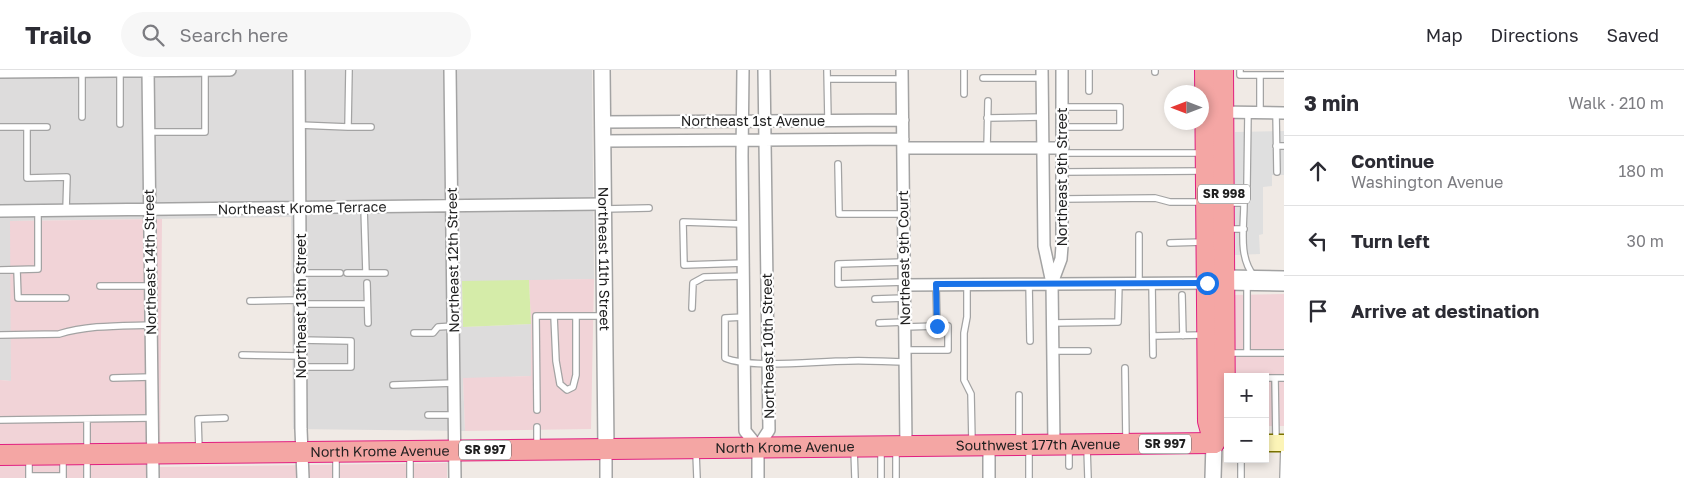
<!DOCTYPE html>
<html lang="en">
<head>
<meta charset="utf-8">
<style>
  body { margin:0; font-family:"Golos Text",sans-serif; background:#f7f7f7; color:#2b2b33 }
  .controls { position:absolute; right:15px; bottom:15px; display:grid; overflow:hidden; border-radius:0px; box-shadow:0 2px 8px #0003 }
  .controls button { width:45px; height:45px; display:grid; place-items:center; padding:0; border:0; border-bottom:1px solid #e1e1e2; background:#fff; color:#2b2b33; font:25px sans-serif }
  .compass { position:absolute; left:1164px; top:15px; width:45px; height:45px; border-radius:50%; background:#fff; box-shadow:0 2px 8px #0003; rotate:270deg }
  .stop { position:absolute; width:15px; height:15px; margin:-11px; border:4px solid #1a73e8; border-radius:50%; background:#fff }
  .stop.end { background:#1a73e8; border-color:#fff; box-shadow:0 1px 5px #0008 }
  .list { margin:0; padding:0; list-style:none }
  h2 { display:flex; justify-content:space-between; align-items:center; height:65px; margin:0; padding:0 20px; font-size:21px }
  h2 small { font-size:16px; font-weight:400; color:#7c7c81 }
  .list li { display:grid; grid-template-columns:32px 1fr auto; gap:15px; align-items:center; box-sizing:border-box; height:70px; padding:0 20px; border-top:1px solid #e1e1e2 }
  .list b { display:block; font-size:19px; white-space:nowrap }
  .list p { margin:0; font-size:16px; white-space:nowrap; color:#7c7c81 }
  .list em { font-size:16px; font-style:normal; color:#7c7c81 }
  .icon { flex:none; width:28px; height:28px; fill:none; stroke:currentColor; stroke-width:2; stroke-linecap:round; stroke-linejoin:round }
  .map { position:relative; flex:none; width:1284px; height:408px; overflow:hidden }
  header { display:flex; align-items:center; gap:30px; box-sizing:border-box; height:70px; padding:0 25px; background:#fff; border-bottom:1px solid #e1e1e2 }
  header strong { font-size:24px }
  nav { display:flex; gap:28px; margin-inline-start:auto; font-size:18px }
  .search { width:350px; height:45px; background:#f7f7f7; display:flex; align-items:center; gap:12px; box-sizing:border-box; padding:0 18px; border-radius:28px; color:#7c7c81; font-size:19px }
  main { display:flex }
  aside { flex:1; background:#fff }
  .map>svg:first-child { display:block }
  .residential { fill:#dddcdc }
  .commercial { fill:#f1d3d7 }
  .grass { fill:#d5eca9 }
  .parking { fill:#dfdfdf }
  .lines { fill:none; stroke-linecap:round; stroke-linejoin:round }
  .service-casing { stroke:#a3a3a3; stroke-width:8 }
  .minor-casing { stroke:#a3a3a3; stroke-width:14 }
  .tertiary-casing { stroke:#a3a3a3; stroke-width:18 }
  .secondary-casing { stroke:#7b7401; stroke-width:19 }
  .trunk-casing { stroke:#e11f81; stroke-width:22 }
  .service { stroke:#fff; stroke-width:5.5 }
  .minor { stroke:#fff; stroke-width:11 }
  .tertiary { stroke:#fff; stroke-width:15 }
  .secondary { stroke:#fcf4b7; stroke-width:16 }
  .trunk { stroke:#f4a6a4; stroke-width:20 }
  .route { stroke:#1a73e8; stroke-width:6 }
  .labels { text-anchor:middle; stroke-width:4.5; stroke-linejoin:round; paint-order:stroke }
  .shield { fill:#fff; stroke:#626262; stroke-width:1 }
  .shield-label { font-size:12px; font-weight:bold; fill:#1f1f1f }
  .street-label { font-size:14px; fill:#1f1f1f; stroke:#fff }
</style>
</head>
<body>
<header>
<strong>Trailo</strong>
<div class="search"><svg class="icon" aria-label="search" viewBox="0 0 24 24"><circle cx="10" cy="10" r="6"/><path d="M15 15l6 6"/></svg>Search here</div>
<nav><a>Map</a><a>Directions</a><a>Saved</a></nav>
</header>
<main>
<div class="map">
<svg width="1284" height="408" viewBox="0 0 1284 408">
  <rect width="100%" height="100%" fill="#f0eae5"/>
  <!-- residential -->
  <path class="residential" d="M0 0H592L594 209 462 212 463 257 531 254V306L463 309 465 361 293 359 291 147 11 151V311L0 310Z"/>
  <!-- commercial -->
  <path class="commercial" d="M162 149 160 397 447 393V408H0V310L11 311 10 151Z
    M594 209 591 359 465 361 463 308 531 306V254L529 210Z
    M1284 224V356H1265V307H1231L1233 225Z"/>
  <!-- grass -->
  <path class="grass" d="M529 210 531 254 463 257 462 211Z"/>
  <!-- parking -->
  <path class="parking" d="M1284 61V105H1272V116L1263 117V164L1259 165 1260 184 1235 185V62Z"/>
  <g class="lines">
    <!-- service casing -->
    <g class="service-casing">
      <path id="service" d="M827 0 828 50
        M964 0V24
        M1155 0V2
        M1240 0V5H1260V43
        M82 1V47
        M120 1V54
        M1260 5H1284
        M983 8H1042
        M831 9H902
        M1089 21V0
        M1063 37H1120V57H1063
        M1276 43 1277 102
        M987 48 1043 47
        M299 55 348 57 349 0
        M0 57H47
        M27 57V108L67 107 66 140
        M348 57H371
        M148 62H205V0
        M1276 76H1284
        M987 78 988 31
        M1063 83H1203
        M838 94 839 144H904
        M1063 102 1203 101
        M1247 116 1248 43
        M1063 129 1155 128 1170 132H1202
        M1228 133H1244C1244 157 1238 187 1254 206
        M364 137 366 203
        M604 139 649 138
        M743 154 683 152 684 195 744 193
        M1226 159H1244
        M1139 165V213
        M1170 173 1203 172
        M904 192 838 194V214L905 212
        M0 200 38 199V141
        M17 200 18 228H66
        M300 203H340
        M347 203H385
        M367 213 368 253
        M1029 213 1030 271
        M1152 213 1153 285
        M967 214V247L964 263V310L971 324 972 372
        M100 216H150
        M1182 225 1183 266
        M875 229 905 228
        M250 231 300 230
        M300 234H367
        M692 238 693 213 704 207 744 206
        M554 246 556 291 560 314 567 320 573 317 576 305V246
        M744 247 725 248V288C751 299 816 291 848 291 867 290 886 292 906 292
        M879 253 905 252
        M1052 253 1118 252 1119 213
        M905 257 937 256 936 214
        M414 263H433L438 257 454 256
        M0 265 59 264C88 255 121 256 151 255
        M1153 266 1203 265
        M300 270 351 271V297H301
        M906 280H948V256H937
        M1052 281H1088
        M1229 283H1284
        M1247 283V215
        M242 285 300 286
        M1125 298 1126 370
        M113 308 151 307
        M1265 308H1284
        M1275 308 1276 371
        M393 315 454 313
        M1019 325V371
        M537 340 536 246H605
        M428 345H454
        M87 349V408
        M0 350 151 348
        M537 377V357
        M1069 377V396
        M1029 378V408
        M1087 378 1088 408
        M854 379 855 408
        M199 380 198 349 225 348
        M881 380V408
        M896 380V408
        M410 383V408
        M696 383 697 408
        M336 384V408
        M63 388V408
        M1241 389V408
        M29 406H63
        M29 408V389
        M1283 408 1284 375"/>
    </g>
    <!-- minor casing -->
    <g class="minor-casing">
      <path id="minor" d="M148 0 153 408
        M299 0 301 359 303 408
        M450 0 455 408
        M743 0 742 86 745 361 758 377
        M902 0 906 376
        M1042 0 1044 176 1052 213 1054 375
        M0 2 230 0
        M1218 42 1284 43
        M603 52 903 50
        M603 71 903 69
        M903 78H1063
        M0 141 604 134
        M1224 206 1284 207
        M1052 213 1061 189 1062 176V0
        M1224 214 1284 215
        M905 215 1207 213
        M989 376V408
        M758 377 769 360 764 0
        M758 377V408
        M606 408V378"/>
    </g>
    <!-- tertiary casing -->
    <g class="tertiary-casing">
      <g id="tertiary">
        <path id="s1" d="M602 0 606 378"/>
        <path d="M1213 408 1214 373"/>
      </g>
    </g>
    <!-- secondary casing -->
    <g class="secondary-casing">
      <path id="secondary" d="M1265 373H1284"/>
    </g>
    <!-- trunk casing -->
    <g class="trunk-casing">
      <g id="trunk">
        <path d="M1205 0 1208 351 1214 373"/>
        <path d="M1214 373 1225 354 1223 0"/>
        <path id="s2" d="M0 385 1214 373"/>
      </g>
    </g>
    <!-- service -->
    <use href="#service" class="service"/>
    <!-- minor -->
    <use href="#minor" class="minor"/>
    <!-- tertiary -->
    <use href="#tertiary" class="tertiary"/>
    <!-- secondary -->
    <use href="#secondary" class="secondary"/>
    <!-- trunk -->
    <use href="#trunk" class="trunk"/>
  </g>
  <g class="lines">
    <!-- route -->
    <path class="route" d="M937 256 936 214 1207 213"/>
  </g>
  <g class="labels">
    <!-- shield labels -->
    <g class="shield">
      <rect x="1198" y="114.5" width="52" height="19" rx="4"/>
      <rect x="1139" y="364.5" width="52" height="19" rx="4"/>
      <rect x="459" y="370.5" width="52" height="19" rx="4"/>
    </g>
    <g class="shield-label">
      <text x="1224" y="128">SR 998</text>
      <text x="1165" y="378">SR 997</text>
      <text x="485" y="384">SR 997</text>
    </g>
    <!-- street labels -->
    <g class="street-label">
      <text x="753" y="56">Northeast 1st Avenue</text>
      <text transform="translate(1062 107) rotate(-90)" y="5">Northeast 9th Street</text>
      <text transform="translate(302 138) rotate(-1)" y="5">Northeast Krome Terrace</text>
      <text transform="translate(904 188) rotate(-91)" y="5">Northeast 9th Court</text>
      <text dy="5" stroke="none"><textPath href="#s1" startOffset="189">Northeast 11th Street</textPath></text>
      <text transform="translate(453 190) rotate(-91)" y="5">Northeast 12th Street</text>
      <text transform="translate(150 192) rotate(-91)" y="5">Northeast 14th Street</text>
      <text transform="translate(301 236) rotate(-90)" y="5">Northeast 13th Street</text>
      <text transform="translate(768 276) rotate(-91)" y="5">Northeast 10th Street</text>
      <text dy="5" stroke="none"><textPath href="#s2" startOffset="1038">Southwest 177th Avenue</textPath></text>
      <text dy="5" stroke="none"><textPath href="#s2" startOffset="785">North Krome Avenue</textPath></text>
      <text dy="5" stroke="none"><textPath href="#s2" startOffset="380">North Krome Avenue</textPath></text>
    </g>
  </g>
</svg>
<div class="controls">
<button>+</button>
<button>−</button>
</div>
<svg class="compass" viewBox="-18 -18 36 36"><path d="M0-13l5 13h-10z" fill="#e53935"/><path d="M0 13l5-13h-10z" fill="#7c7c81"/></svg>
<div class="stop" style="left:1207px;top:213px"></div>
<div class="stop end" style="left:937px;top:256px"></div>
</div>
<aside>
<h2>3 min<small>Walk · 210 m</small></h2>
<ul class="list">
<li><svg class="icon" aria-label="ahead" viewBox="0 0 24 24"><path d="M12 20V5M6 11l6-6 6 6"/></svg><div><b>Continue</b><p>Washington Avenue</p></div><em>180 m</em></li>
<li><svg class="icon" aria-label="left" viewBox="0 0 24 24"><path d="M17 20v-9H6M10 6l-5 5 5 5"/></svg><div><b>Turn left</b></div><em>30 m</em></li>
<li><svg class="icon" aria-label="arrive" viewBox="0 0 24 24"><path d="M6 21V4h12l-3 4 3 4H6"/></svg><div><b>Arrive at destination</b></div></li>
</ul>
</aside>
</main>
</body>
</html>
